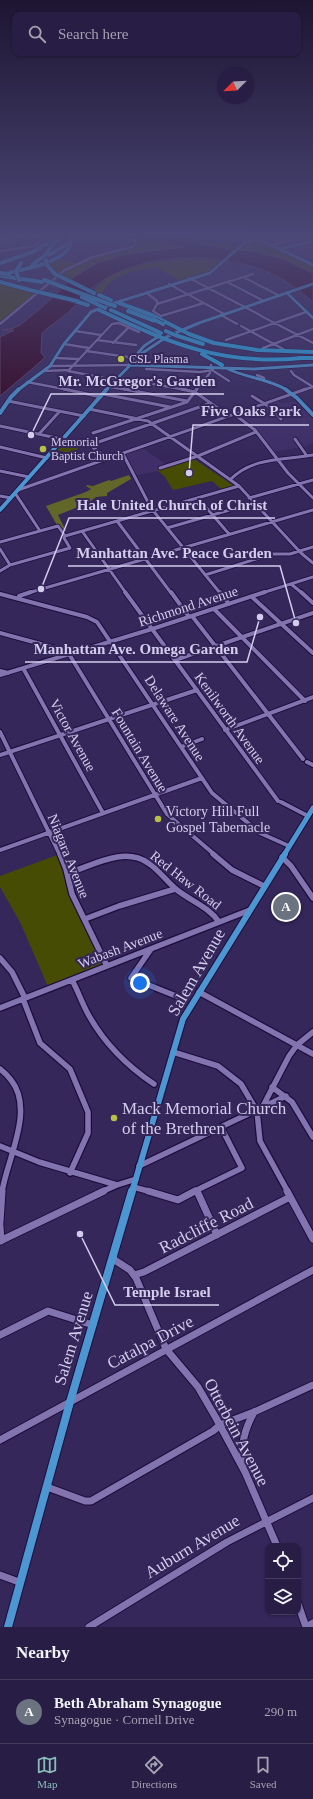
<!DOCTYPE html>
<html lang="en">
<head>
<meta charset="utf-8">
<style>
  body { margin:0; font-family:"Times New Roman",serif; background:#342a4f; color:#f1f3f6 }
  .controls { position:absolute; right:12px; bottom:12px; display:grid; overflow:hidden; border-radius:8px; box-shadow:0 1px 3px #0004 }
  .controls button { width:36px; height:36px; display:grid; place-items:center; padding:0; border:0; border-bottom:1px solid #443b5d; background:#281d44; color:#f1f3f6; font:20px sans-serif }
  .compass { position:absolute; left:217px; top:68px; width:36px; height:36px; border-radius:50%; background:#281d44; box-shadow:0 1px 3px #0004; rotate:246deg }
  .you { position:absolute; left:140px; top:983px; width:14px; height:14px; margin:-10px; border:3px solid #fff; border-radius:50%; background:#1a73e8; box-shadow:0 0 0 6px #1a73e833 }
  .badge { display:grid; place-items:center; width:26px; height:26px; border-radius:50%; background:#8bbbb9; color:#fff; font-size:13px; font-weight:700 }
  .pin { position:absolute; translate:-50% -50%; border:2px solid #fff; box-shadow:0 1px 4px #0006 }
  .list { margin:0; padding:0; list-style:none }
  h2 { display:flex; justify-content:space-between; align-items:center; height:52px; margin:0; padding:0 16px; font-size:17px }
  h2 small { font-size:13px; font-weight:400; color:#a5a2b2 }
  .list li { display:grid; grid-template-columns:26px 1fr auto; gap:12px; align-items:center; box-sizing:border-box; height:64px; padding:0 16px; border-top:1px solid #443b5d }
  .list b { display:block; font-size:15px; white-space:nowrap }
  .list p { margin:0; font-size:13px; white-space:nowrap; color:#a5a2b2 }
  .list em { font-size:13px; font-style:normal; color:#a5a2b2 }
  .icon { flex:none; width:22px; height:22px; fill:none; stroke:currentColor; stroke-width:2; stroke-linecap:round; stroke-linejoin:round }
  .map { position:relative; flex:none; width:313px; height:1627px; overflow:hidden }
  .search { position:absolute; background:#281d44; box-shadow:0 1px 3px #0004; left:12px; right:12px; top:12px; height:44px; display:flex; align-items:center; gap:10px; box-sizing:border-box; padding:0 14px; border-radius:8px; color:#a5a2b2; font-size:15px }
  .sheet { height:116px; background:#281d44 }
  nav { display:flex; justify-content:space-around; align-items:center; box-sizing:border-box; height:56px; border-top:1px solid #443b5d; background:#281d44; font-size:11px; color:#a5a2b2 }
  nav a { display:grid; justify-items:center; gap:2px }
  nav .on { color:#8bbbb9 }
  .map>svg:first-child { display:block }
  .built { fill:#3f2e68 }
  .green { fill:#474c04 }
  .forest { fill:#616729 }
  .water { fill:#32011b; stroke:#623e5a }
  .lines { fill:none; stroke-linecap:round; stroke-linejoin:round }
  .canal { stroke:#32011b; stroke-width:2 }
  .minor-far4-casing { stroke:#1e0c3d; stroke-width:3.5 }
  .minor-far3-casing { stroke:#1e0c3d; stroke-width:4.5 }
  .minor-far2-casing { stroke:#1e0c3d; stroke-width:6 }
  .minor-far1-casing { stroke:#1e0c3d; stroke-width:8 }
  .minor-casing { stroke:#1e0c3d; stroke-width:9 }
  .major-far4-casing { stroke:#1e0c3d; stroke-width:4 }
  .major-far3-casing { stroke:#1e0c3d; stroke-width:5.5 }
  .major-far2-casing { stroke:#1e0c3d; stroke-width:7 }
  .major-far1-casing { stroke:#1e0c3d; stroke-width:8 }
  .major-casing { stroke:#1e0c3d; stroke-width:10 }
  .highway-casing { stroke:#1e0c3d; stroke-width:5 }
  .minor-far4 { stroke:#8275af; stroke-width:2.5 }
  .minor-far3 { stroke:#8275af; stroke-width:3 }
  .minor-far2 { stroke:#8275af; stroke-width:4 }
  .minor-far1 { stroke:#8275af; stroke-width:5.5 }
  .minor { stroke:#8275af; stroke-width:7 }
  .major-far4 { stroke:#4c96d1; stroke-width:3 }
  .major-far3 { stroke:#4c96d1; stroke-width:4 }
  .major-far2 { stroke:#4c96d1; stroke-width:5 }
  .major-far1 { stroke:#4c96d1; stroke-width:6 }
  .major { stroke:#4c96d1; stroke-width:8 }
  .highway { stroke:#28ace7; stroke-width:4 }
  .highway-bridge-casing { stroke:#1e0c3d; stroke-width:5; stroke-linecap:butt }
  .highway-bridge { stroke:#28ace7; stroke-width:4 }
  .poi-dot { fill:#b7c148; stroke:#35275a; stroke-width:1.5 }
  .labels { text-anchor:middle; stroke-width:4; stroke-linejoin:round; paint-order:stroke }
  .far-poi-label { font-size:12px; fill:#d3cded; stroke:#35275a; text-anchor:start }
  .street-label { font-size:14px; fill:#d3cded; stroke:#35275a }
  .poi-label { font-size:14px; fill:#d3cded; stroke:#35275a; text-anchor:start }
  .near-street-label { font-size:17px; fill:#d3cded; stroke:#35275a }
  .near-poi-label { font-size:17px; fill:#d3cded; stroke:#35275a; text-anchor:start }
  .leader { fill:none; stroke:#d3cded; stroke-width:1.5 }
  .callout-dot { fill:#d3cded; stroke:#35275a; stroke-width:1.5 }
  .callout-label { font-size:15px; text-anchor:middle; font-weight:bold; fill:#d3cded; stroke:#35275a; stroke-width:4; stroke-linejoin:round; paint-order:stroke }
</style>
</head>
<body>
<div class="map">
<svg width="313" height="1627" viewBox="0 0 313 1627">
  <rect width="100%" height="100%" fill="#35275a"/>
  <!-- built -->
  <path class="built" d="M214 233H243L252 238 239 245 208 240 214 235 212 234Z
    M278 233 292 239 301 237 309 241 289 247 282 244 276 246 260 238Z
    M310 242H313V264L284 250Z
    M222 268 245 270 254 273 208 287 194 279 213 273Z
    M277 401 282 404 295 401 301 404 313 418V443L303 447 273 452 259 432 238 416Z
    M142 447 153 456H155L167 466 160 468 158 471 134 476 123 454Z"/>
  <!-- green -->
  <path class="green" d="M107 233H130L184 247C175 251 159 250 148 251 120 253 91 263 69 281L51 271 46 263 58 258 78 264 93 257 132 247 136 243Z
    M147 233H165L243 247 256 240 313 266V273L283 259 251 251 231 250Z
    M191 259 220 261 210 271 179 280 156 267C138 270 108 275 102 294L94 291C111 266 164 260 191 259Z
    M0 284 39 291 0 321Z
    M66 441 82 444 73 454 57 450Z
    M194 459 234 486 221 489 212 481 173 490 165 477 157 470Z
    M60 854 68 880 107 966 49 989 20 922 0 887V876Z"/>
  <!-- forest -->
  <path class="forest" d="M129 475 131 479 107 493V496L96 497 88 503 58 515 66 531 57 525 46 506 86 492 91 489 86 486 87 485 93 486 109 480 111 481Z"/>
  <!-- water -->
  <path class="water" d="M130 233 160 235 231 250 251 251 283 259 313 273V302C300 291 286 280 270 273 221 253 155 251 107 278 99 283 89 289 83 296 79 299 77 304 73 308 64 317 52 324 42 333L41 353 45 357 39 363 0 396V337L14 330H2L14 328 20 325 42 307 74 277 97 263 128 254 184 247Z"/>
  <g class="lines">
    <!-- canal -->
    <path class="canal" d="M260 234 265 233"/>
    <!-- minor-far4 casing -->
    <g class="minor-far4-casing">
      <path id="minor-far4" d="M2 233 6 239
        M0 240 55 233
        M273 245 303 236
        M0 251 35 246 44 239 39 233
        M243 277 280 296
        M189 278 260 315
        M227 282 264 301
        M169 284 224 314
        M147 293 157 301V304
        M157 304 253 274
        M157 304 153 311 161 316 204 303
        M221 315 237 324
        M261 316 313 343
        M0 324 65 270 93 257 132 247 136 244 135 241 107 233
        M241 326 283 349
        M75 331 101 335
        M97 340 136 345
        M226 340 306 312
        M113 343 129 327
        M64 344 89 348
        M263 348 313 329
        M86 351 135 358
        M56 358 78 359
        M211 365 212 370 229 381
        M50 366 129 365
        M146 369 200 372 213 370
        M44 371 70 370
        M68 371 112 324 119 323 139 332
        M68 371 115 380
        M291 371 294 375 313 387
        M257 375 264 378V380
        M118 378 187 390
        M27 382 69 390
        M110 387 129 390
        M196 390 210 373
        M303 390 313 387"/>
    </g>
    <!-- minor-far3 casing -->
    <g class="minor-far3-casing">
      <path id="minor-far3" d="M64 389 101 397
        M124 389 187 401
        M181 389 195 392 229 416
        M103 394 170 407
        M252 396 268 406 281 419
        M8 401 84 416
        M89 409 148 421 239 486 301 553 313 563
        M234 414 255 430 288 473 313 498
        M0 426 90 445 108 459
        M93 433 187 402 197 389
        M39 434 60 411
        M295 439 307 456
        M90 445 211 403
        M0 447 47 458
        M123 454 151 508 220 593
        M160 468 198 456 256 432
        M0 471 29 477
        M230 480C251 457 285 460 313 455
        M18 490 306 389
        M15 493 40 531
        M0 496 11 498
        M198 498 229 534
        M249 498 313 480
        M117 521 171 593
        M167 528 254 503
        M82 531 126 593
        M65 536 239 486
        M0 542 58 526 65 536 64 538 70 548 10 565 0 571
        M0 549 10 565
        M205 575 272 554H290L313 547
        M291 584 302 593
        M28 593 313 510
        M262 593 313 577"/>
    </g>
    <!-- minor-far2 casing -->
    <g class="minor-far2-casing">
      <path id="minor-far2" d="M125 592 278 801
        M171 592 189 617
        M220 592 229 604
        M301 592 313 603
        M0 594 87 617 97 622 212 793 260 833 289 846
        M19 596 31 592
        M252 597 313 653
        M214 609 305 701
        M192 616 303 759
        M0 633 74 653
        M69 654 167 814 215 855
        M175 660 313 613
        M23 668 103 813
        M0 671 8 673
        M0 675 152 629 265 592
        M225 730 313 697
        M0 732 60 855
        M181 747 202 739
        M0 755 197 690
        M307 762 313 765
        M281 802 308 816
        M0 850 202 778"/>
    </g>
    <!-- minor-far1 casing -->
    <g class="minor-far1-casing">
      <path id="minor-far1" d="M60 854 66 869 72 894 107 966
        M213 854 232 870 264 886
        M282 857 291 866 313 898
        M68 873C92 866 124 846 148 863 159 870 167 882 177 890 191 901 209 907 219 922
        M85 919 119 906 175 889
        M151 949 131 978 181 998
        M0 958 12 972 25 998
        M72 980C78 991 82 1003 88 1014 104 1043 127 1066 154 1084
        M199 992 313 1054
        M23 999 40 1043 70 1069 88 1112V1133L70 1173
        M0 1008 250 910
        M173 1052 218 1066 241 1084 257 1111 260 1141 288 1192
        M0 1069C4 1072 8 1076 11 1080 35 1110 7 1159 2 1192
        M272 1087 292 1102 313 1137
        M263 1106 289 1056 297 1045 313 1032
        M0 1146 39 1162 117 1185
        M139 1166 286 1096
        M133 1187 152 1192
        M197 1191 198 1192
        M101 1192 117 1185 136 1179
        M193 1192 242 1168 221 1127"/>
    </g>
    <!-- minor casing -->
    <g class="minor-casing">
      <path id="minor" d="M148 1191 178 1200 195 1191
        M197 1191 217 1235
        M287 1191 313 1239
        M0 1222 2 1191
        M0 1226 1 1241
        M0 1241 104 1191
        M113 1259 130 1270 136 1278 166 1349 198 1387 216 1418 245 1472 277 1546
        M134 1275 144 1272 290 1197
        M0 1335 48 1311 93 1325
        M0 1440 313 1270
        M243 1465C240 1445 245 1429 254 1412
        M47 1487 85 1501H91L213 1431 220 1425 254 1412 313 1385
        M0 1575 19 1582
        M298 1604 306 1627
        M89 1627 227 1542 313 1498
        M307 1627 313 1623"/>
    </g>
    <!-- major-far4 casing -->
    <g class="major-far4-casing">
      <path id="major-far4" d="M245 233 313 265
        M295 233 313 241
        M281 249 313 241
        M287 293 313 318
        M138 353 144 346 159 336
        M129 365 254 369 313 365
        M228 369C247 378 269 379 287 390
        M18 390 50 366 64 344 91 312 108 305 210 273 244 243 273 233
        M106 390 141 354 168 336 199 323 313 284"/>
    </g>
    <!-- major-far3 casing -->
    <g class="major-far3-casing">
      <path id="major-far3" d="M285 389 297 398 313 415
        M0 413 11 397 19 389
        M0 510 107 389"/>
    </g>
    <!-- major-far2 casing -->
    <g class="major-far2-casing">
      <path id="major-far2" d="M284 855 313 808"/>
    </g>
    <!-- major-far1 casing -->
    <g class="major-far1-casing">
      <path id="major-far1" d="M132 1192 183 1019 285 854"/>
    </g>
    <!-- major casing -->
    <g class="major-casing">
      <path id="major" d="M8 1627 70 1402 132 1191"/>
    </g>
    <!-- highway casing -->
    <g class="highway-casing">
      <path id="highway" d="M49 255 66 245 70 239
        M0 263 33 252 49 242
        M32 265 45 255 58 238
        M47 265 55 274
        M1 274C18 271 61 264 70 246 71 244 70 240 70 237
        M2 276 42 282
        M0 282 30 290
        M99 295 111 300
        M71 300 88 305
        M119 303 152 315 189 334 214 343 257 350 313 352
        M99 310C170 343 221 366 302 358
        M111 310 161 333
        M128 311 158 322
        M175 335 203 344
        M202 354 222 365
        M298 358H313"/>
    </g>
    <!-- minor-far4 -->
    <use href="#minor-far4" class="minor-far4"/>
    <!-- minor-far3 -->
    <use href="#minor-far3" class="minor-far3"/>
    <!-- minor-far2 -->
    <use href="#minor-far2" class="minor-far2"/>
    <!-- minor-far1 -->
    <use href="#minor-far1" class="minor-far1"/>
    <!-- minor -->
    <use href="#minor" class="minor"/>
    <!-- major-far4 -->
    <use href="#major-far4" class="major-far4"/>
    <!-- major-far3 -->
    <use href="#major-far3" class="major-far3"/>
    <!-- major-far2 -->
    <use href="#major-far2" class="major-far2"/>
    <!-- major-far1 -->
    <use href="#major-far1" class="major-far1"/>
    <!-- major -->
    <use href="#major" class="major"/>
    <!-- highway -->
    <use href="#highway" class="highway"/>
    <!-- highway-bridge casing -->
    <g class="highway-bridge-casing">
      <path id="highway-bridge" d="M50 233 51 236
        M46 260 47 265
        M0 273 9 274
        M55 274 94 293
        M19 280 16 271 21 263
        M44 280 115 306
        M30 290 77 301
        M82 297 105 308
        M155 320 163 324
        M166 331 175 335"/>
    </g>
    <!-- highway-bridge -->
    <use href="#highway-bridge" class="highway-bridge"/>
  </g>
  <!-- sky -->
  <linearGradient id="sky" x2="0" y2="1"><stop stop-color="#1d1532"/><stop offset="0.51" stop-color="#4b4776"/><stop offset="1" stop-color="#4b4776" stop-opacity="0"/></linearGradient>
  <rect width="313" height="460" fill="url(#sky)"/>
  <!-- markers -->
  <g class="poi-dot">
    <circle cx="121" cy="359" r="4"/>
    <circle cx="43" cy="449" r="4"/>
    <circle cx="158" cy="819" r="4"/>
    <circle cx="114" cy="1118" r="4"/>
  </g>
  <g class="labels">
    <!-- far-poi labels -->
    <g class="far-poi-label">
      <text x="129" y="363">CSL Plasma</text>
      <text x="51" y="446">Memorial<tspan x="51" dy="14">Baptist Church</tspan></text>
    </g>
    <!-- street labels -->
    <g class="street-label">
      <text transform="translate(188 606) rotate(-18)" y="5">Richmond Avenue</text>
      <text transform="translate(175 718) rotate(57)" y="5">Delaware Avenue</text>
      <text transform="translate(230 718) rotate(54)" y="5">Kenilworth Avenue</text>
      <text transform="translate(73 735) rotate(61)" y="5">Victor Avenue</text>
      <text transform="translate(140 750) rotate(59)" y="5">Fountain Avenue</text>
      <text transform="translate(69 856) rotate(68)" y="5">Niagara Avenue</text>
      <text transform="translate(186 880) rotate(38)" y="5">Red Haw Road</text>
      <text transform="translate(120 948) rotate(-21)" y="5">Wabash Avenue</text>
    </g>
    <!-- poi labels -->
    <g class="poi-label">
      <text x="166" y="816">Victory Hill Full<tspan x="166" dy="16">Gospel Tabernacle</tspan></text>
    </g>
    <!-- near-street labels -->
    <g class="near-street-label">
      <text transform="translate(196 972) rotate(-60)" y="6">Salem Avenue</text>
      <text transform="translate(206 1225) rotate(-27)" y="6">Radcliffe Road</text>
      <text transform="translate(73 1338) rotate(-73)" y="6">Salem Avenue</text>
      <text transform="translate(150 1342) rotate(-28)" y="6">Catalpa Drive</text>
      <text transform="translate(237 1432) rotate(62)" y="6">Otterbein Avenue</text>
      <text transform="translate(192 1546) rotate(-31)" y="6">Auburn Avenue</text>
    </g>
    <!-- near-poi labels -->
    <g class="near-poi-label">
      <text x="122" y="1114">Mack Memorial Church<tspan x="122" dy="20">of the Brethren</tspan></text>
    </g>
  </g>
  <!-- callouts -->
  <path class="leader" d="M31 435L51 394H224M189 473L193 425H309M41 589L69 518H275M296 623L280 566H68M260 617L247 662H25M80 1234L115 1305H219"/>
  <g class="callout-dot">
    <circle cx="31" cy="435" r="4"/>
    <circle cx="189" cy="473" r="4"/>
    <circle cx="41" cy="589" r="4"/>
    <circle cx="296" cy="623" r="4"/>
    <circle cx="260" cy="617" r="4"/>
    <circle cx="80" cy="1234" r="4"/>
  </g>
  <g class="callout-label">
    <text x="137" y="386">Mr. McGregor's Garden</text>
    <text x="251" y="416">Five Oaks Park</text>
    <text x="172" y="510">Hale United Church of Christ</text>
    <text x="174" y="558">Manhattan Ave. Peace Garden</text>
    <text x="136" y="654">Manhattan Ave. Omega Garden</text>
    <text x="167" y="1297">Temple Israel</text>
  </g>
</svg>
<div class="controls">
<button><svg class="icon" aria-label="locate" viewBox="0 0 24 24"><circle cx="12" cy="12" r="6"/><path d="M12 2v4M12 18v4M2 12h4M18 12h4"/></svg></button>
<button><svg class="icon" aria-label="layers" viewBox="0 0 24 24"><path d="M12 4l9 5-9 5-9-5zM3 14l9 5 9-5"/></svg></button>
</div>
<svg class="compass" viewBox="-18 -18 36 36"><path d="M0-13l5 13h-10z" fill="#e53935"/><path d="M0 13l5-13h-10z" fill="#a5a2b2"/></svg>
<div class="you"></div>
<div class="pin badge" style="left:286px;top:907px;background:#6b7280">A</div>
<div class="search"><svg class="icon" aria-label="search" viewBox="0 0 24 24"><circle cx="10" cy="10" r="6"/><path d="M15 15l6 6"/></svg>Search here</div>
</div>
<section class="sheet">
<h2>Nearby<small></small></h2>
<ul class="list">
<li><span class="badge" style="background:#6b7280">A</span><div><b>Beth Abraham Synagogue</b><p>Synagogue · Cornell Drive</p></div><em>290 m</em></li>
</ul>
</section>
<nav>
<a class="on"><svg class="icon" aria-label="map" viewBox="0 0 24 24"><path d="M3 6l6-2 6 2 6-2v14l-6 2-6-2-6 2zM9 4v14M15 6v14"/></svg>Map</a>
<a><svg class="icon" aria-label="directions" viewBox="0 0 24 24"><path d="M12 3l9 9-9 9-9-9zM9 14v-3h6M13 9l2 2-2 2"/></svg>Directions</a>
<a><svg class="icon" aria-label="saved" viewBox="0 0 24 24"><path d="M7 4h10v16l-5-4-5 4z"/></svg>Saved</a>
</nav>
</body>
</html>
